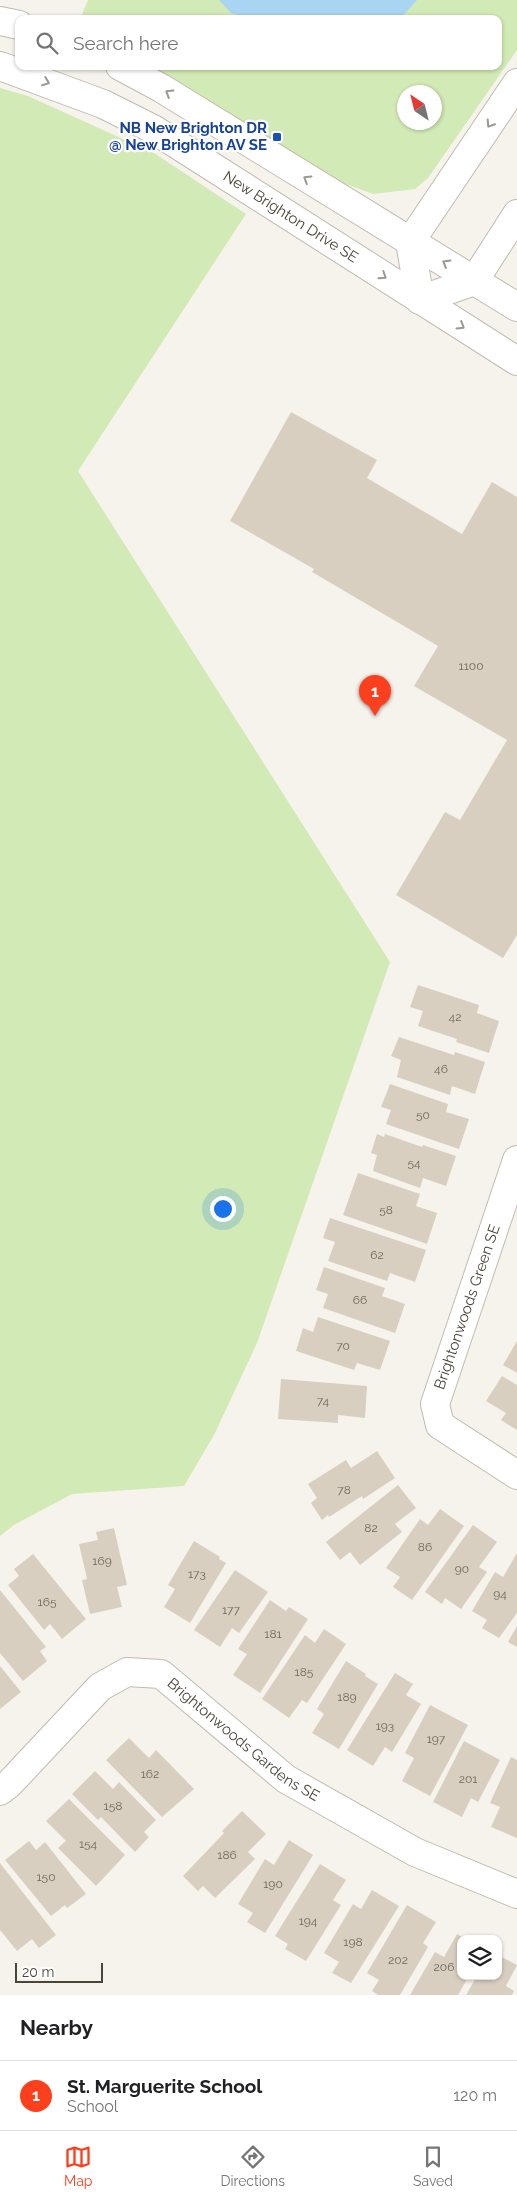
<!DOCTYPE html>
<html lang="en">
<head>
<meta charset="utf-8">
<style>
  body { margin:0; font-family:Raleway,sans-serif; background:#f6f6f6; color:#202124 }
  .controls { position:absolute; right:15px; bottom:15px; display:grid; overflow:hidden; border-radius:10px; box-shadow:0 1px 4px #0004 }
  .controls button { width:45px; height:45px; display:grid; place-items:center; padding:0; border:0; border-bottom:1px solid #e0e0e0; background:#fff; color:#202124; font:25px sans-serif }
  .compass { position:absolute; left:397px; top:85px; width:45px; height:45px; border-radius:50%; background:#fff; box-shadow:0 1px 4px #0004; rotate:325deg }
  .scale { position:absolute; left:15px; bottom:12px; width:88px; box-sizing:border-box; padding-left:5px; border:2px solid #4b4439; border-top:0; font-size:14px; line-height:18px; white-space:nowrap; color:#4b4439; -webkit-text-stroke:4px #fff; paint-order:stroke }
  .you { position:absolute; left:222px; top:1208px; width:18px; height:18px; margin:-12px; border:4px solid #fff; border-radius:50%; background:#1a73e8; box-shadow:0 0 0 8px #1a73e833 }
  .badge { display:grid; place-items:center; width:32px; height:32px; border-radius:50%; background:#fc3f1d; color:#fff; font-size:16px; font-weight:700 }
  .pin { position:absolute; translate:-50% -41px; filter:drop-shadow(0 1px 2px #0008) }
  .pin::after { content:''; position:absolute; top:26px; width:18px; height:15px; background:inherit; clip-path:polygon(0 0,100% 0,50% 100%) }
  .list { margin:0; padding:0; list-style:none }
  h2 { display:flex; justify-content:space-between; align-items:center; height:65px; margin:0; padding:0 20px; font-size:21px }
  h2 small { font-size:16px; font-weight:400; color:#757577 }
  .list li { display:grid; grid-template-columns:32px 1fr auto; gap:15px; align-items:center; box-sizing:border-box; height:70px; padding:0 20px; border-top:1px solid #e0e0e0 }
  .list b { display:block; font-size:19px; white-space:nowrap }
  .list p { margin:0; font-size:16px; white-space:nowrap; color:#757577 }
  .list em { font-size:16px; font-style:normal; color:#757577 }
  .icon { flex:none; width:28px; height:28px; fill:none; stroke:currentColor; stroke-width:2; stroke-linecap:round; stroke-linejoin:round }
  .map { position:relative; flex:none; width:517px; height:1995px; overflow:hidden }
  .search { position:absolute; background:#fff; box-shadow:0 1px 4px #0004; left:15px; right:15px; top:15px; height:55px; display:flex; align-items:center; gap:12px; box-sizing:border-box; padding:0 18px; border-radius:10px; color:#757577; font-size:19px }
  .sheet { height:135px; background:#fff }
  nav { display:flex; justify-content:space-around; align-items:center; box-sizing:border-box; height:70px; border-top:1px solid #e0e0e0; background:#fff; font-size:14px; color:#757577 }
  nav a { display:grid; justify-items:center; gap:2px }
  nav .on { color:#fc3f1d }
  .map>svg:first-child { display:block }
  .green { fill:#d2eab5; fill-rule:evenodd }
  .water { fill:#a9d4f2 }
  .building { fill:#d8cfc1 }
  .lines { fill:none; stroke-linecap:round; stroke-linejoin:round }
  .minor-casing { stroke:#c2bbae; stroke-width:30 }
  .minor { stroke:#fff; stroke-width:28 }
  .oneway { stroke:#9c9892 }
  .transit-dot { fill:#1a4fb4; stroke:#fff; stroke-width:2 }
  .labels { text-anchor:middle; stroke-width:4.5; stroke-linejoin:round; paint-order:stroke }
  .number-label { font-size:12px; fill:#6e675b }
  .transit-label { font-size:15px; font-weight:bold; fill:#164399; stroke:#fff; text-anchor:end }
  .street-label { font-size:15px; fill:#4b4439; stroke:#fff }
</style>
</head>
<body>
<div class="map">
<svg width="517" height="1995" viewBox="0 0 517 1995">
  <rect width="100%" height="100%" fill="#f6f3ec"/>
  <!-- green -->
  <path class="green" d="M88 0H517V50L428 178 415 189 373 194 340 182 194 91 147 66H498V19H80ZM404 92H434V122H404Z
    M0 88 28 96 154 153 246 214 78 471 390 962 257 1343 214 1435 184 1486 72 1494 14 1525 0 1536Z"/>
  <!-- water -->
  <path class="water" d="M219 0H417L400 19H253L231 13Z"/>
  <!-- building -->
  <path class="building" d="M291 412 377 460 367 478 462 534 492 482 517 497V935L503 958 396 895 445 812 460 820 507 740 414 686 438 646 312 572 314 569 230 521Z
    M418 985 479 1005 477 1013 499 1021 489 1053 456 1042 457 1039 418 1026 423 1011 410 1007Z
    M399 1037 454 1055 455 1052 485 1062 475 1094 452 1086 450 1095 397 1077 401 1060 391 1056Z
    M390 1084 448 1104 446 1112 469 1119 459 1149 386 1124 391 1110 381 1107Z
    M377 1134 384 1137 385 1134 422 1147 423 1145 456 1156 446 1186 423 1178 420 1188 373 1171 377 1155 371 1153Z
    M358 1173 420 1194 416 1206 437 1213 427 1244 343 1215Z
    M330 1218 426 1250 415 1282 390 1273 387 1281 328 1261 335 1242 323 1238Z
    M324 1267 385 1288 382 1296 405 1304 395 1333 323 1308 328 1294 316 1290Z
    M318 1317 390 1341 380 1370 357 1363 354 1370 296 1351 303 1328 313 1332Z
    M517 1341V1373L503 1365Z
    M502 1376 517 1385V1430L501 1420 506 1413 486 1401Z
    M281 1379 367 1386 365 1418 338 1415V1423L278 1419Z
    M377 1451 395 1478 363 1499 362 1496 329 1517 328 1515 322 1520 311 1503 317 1498 308 1484 346 1460 351 1468Z
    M398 1485 416 1508 395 1524 402 1532 360 1565 350 1552 340 1560 326 1542Z
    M440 1509 464 1526 412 1600 393 1587 400 1577 386 1568 420 1519 428 1525Z
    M473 1525 497 1542 479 1567 487 1572 461 1609 445 1598 442 1604 425 1592Z
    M114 1528 127 1585 117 1587 122 1607 90 1614 82 1580 87 1579 79 1544 98 1540 96 1532Z
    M194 1541 220 1557 219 1559 226 1563 190 1623 164 1607 175 1589 168 1585Z
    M517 1553V1613L499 1638 482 1628 487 1620 472 1611 495 1572 503 1577Z
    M33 1554 86 1619 62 1639 50 1624 44 1630 8 1585 19 1576 14 1569Z
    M235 1570 268 1592 239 1633 232 1628 220 1647 194 1630Z
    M0 1590 46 1647 40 1651 47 1661 23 1681 0 1653Z
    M270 1600 286 1611 289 1607 308 1619 260 1693 233 1675 247 1654 238 1649Z
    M517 1626V1647L508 1642Z
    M324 1629 346 1644 307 1703 302 1700 289 1718 262 1699 305 1635 315 1643Z
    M346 1661 366 1674 365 1676 378 1684 339 1749 312 1733 324 1714 317 1709Z
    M0 1666 21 1692 0 1709Z
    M395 1673 413 1684 406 1695 421 1704 392 1752 385 1747 373 1766 347 1750Z
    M430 1705 468 1725 430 1796 402 1781 414 1758 405 1753Z
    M129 1738 149 1758 156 1750 194 1789 162 1817 106 1760Z
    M464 1741 500 1760 478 1802 471 1798 462 1817 433 1802Z
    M511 1757 517 1760V1838L491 1827 500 1807 490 1803Z
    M95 1771 113 1789 119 1782 156 1820 144 1832 149 1837 135 1852 101 1817 98 1820 72 1794Z
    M69 1799 125 1855 96 1886 58 1848 66 1841 46 1821Z
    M242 1811 266 1834 248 1852 255 1859 215 1898 203 1886 198 1891 183 1876 224 1833 222 1831Z
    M289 1840 313 1855 265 1933 247 1922 253 1913 238 1904 265 1859 274 1865Z
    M29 1841 36 1850 45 1842 86 1894 67 1908 65 1905 51 1916 5 1860Z
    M0 1863 56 1935 39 1948 32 1939 17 1951 0 1930Z
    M320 1864 346 1880 333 1900 341 1905 306 1961 285 1949 288 1944 275 1936Z
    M372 1890 399 1906 351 1983 332 1973 339 1962 324 1953 353 1904 361 1909Z
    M407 1905 436 1922 423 1943 428 1947 400 1995H378L372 1991 379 1980 367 1973Z
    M457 1934 465 1939H461V1976H469L458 1995H410L435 1952 444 1957Z
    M498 1955 517 1965 506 1986 514 1991 512 1995H466L477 1976H498Z"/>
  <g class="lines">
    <!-- minor casing -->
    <g class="minor-casing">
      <g id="minor">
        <path d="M0 21 19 25"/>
        <path id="s1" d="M0 66 103 104 153 129 517 361"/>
        <path d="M120 66 161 88 517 307"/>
        <path d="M420 300 410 242 517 83"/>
        <path d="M420 300 474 281 517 214"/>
        <path d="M517 1160 435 1404 440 1425 517 1475"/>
        <path id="s2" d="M0 1791 9 1784 100 1687 127 1672 161 1674 286 1779 415 1852 517 1894"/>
      </g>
    </g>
    <!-- minor -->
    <use href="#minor" class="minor"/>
  </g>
  <!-- one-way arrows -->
  <defs><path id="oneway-chevron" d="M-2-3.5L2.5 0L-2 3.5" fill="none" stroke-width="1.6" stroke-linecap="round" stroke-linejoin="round" transform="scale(1.25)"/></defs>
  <g class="oneway">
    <use href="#oneway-chevron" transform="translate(46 82) rotate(21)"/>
    <use href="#oneway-chevron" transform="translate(169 93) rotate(-148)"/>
    <use href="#oneway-chevron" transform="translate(490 124) rotate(123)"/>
    <use href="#oneway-chevron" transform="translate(307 179) rotate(-148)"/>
    <use href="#oneway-chevron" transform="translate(446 263) rotate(-149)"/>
    <use href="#oneway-chevron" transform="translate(383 276) rotate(33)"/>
    <use href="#oneway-chevron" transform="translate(461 326) rotate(32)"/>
  </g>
  <!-- markers -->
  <rect class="transit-dot" x="272" y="132" width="10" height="10" rx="2.5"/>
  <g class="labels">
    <!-- number labels -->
    <g class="number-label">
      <text x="471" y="670">1100</text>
      <text x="455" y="1021">42</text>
      <text x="441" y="1073">46</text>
      <text x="423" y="1119">50</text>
      <text x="414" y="1167">54</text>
      <text x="386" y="1214">58</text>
      <text x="377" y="1259">62</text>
      <text x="360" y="1304">66</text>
      <text x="343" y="1350">70</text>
      <text x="323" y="1405">74</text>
      <text x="344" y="1494">78</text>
      <text x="371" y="1532">82</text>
      <text x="425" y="1551">86</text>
      <text x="102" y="1565">169</text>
      <text x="462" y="1573">90</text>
      <text x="197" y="1578">173</text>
      <text x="500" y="1598">94</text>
      <text x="47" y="1606">165</text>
      <text x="231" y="1614">177</text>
      <text x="273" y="1638">181</text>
      <text x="304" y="1676">185</text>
      <text x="347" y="1701">189</text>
      <text x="385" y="1730">193</text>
      <text x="436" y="1743">197</text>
      <text x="150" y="1778">162</text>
      <text x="468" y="1783">201</text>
      <text x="113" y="1810">158</text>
      <text x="88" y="1848">154</text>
      <text x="227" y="1859">186</text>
      <text x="46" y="1881">150</text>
      <text x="273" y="1888">190</text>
      <text x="308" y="1925">194</text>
      <text x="353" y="1946">198</text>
      <text x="398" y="1964">202</text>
      <text x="444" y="1971">206</text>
    </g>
    <!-- transit labels -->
    <g class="transit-label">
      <text x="267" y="133">NB New Brighton DR<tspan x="267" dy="17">@ New Brighton AV SE</tspan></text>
    </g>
    <!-- street labels -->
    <g class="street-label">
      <text dy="5" stroke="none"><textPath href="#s1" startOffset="329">New Brighton Drive SE</textPath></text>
      <text transform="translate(467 1307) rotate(-71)" y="5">Brightonwoods Green SE</text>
      <text dy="5" stroke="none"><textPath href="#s2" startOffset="315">Brightonwoods Gardens SE</textPath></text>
    </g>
  </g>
</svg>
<div class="controls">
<button><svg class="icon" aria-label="layers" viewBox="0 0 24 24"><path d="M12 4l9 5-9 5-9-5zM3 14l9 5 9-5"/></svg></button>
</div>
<svg class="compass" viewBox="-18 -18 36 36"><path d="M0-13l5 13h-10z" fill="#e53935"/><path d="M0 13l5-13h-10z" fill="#757577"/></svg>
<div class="scale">20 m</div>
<div class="you"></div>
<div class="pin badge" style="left:375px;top:716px">1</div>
<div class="search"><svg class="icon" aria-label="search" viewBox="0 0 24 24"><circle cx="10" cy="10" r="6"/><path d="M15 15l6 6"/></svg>Search here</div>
</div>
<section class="sheet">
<h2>Nearby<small></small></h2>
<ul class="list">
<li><span class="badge">1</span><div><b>St. Marguerite School</b><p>School</p></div><em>120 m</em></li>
</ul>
</section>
<nav>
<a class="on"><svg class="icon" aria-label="map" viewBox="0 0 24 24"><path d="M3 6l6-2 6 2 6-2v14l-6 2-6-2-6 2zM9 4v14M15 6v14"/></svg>Map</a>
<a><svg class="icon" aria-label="directions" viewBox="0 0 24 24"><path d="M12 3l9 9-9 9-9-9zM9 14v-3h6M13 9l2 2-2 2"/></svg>Directions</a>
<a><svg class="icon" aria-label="saved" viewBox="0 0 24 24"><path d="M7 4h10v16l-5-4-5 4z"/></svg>Saved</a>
</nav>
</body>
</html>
